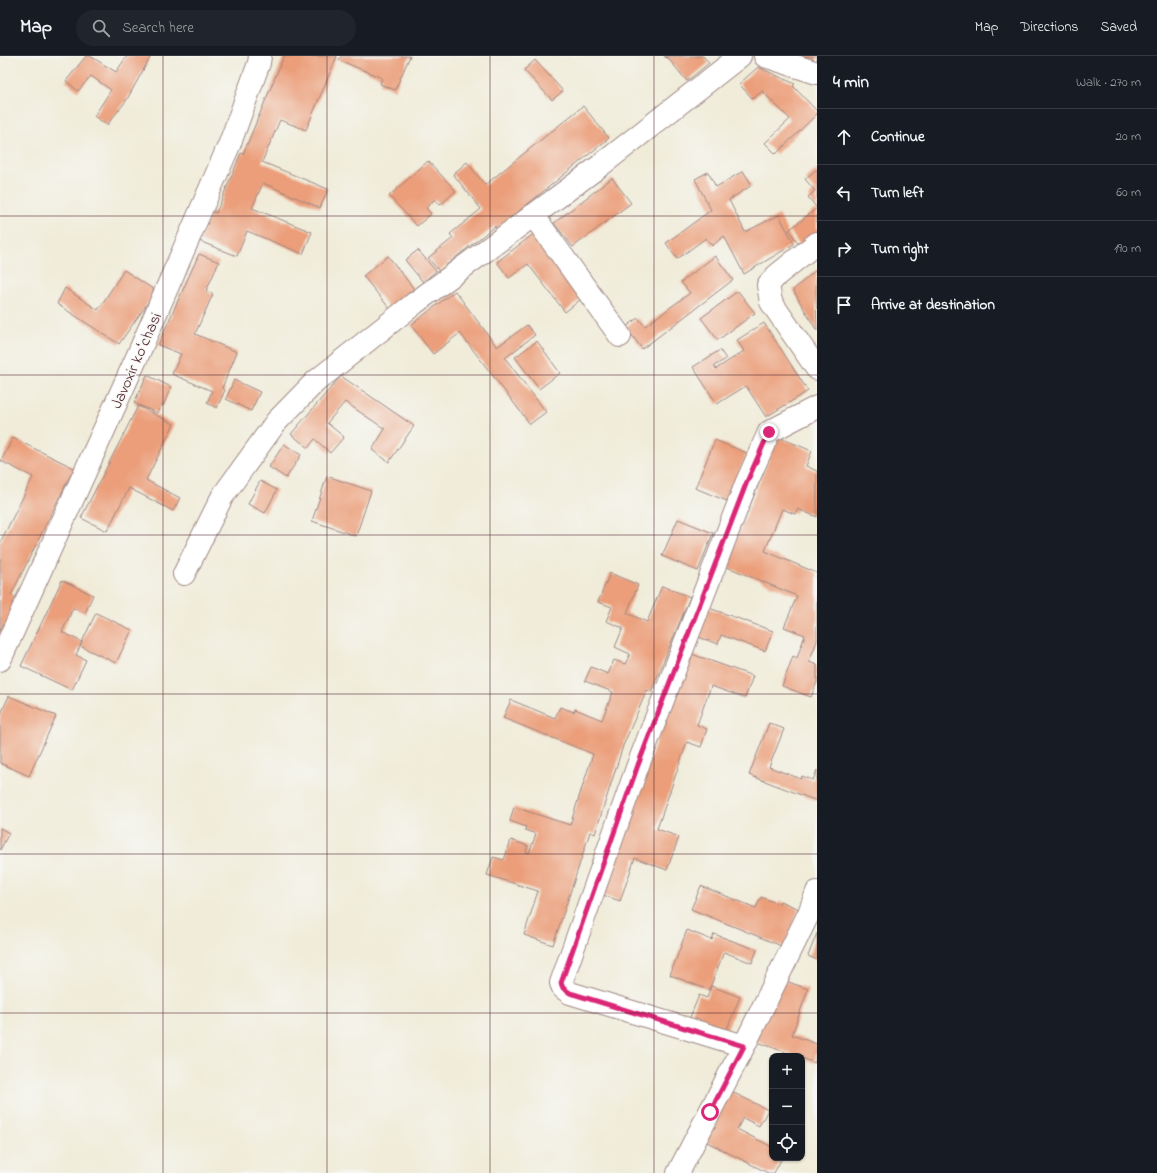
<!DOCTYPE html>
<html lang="en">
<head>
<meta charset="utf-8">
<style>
  body { margin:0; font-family:"Indie Flower",sans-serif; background:#20242c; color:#f1f3f6 }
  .controls { position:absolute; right:12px; bottom:12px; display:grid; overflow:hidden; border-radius:8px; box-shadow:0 1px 3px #0004 }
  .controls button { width:36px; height:36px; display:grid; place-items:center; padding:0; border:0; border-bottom:1px solid #363941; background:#171b24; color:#f1f3f6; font:20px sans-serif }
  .stop { position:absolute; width:12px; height:12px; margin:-9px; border:3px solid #db2777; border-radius:50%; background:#fff }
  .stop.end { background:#db2777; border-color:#fff; box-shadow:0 1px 4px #0008 }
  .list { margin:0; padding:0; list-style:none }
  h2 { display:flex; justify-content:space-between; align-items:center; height:52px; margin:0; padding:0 16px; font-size:17px }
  h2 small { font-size:13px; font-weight:400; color:#9ea1a6 }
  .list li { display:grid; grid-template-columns:26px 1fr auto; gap:12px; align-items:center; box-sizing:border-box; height:56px; padding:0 16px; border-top:1px solid #363941 }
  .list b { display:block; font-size:15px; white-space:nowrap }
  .list em { font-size:13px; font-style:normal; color:#9ea1a6 }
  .icon { flex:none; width:22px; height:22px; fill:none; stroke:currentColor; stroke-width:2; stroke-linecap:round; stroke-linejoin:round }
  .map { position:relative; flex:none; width:817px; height:1117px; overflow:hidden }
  header { display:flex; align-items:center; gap:24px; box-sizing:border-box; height:56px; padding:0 20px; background:#171b24; border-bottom:1px solid #363941 }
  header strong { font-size:19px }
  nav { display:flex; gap:22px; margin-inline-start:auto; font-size:14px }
  .search { width:280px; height:36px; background:#20242c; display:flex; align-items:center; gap:10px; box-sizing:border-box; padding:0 14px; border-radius:22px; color:#9ea1a6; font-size:15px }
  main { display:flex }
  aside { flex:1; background:#171b24 }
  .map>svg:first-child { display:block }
  .building { fill:#eb9e79 }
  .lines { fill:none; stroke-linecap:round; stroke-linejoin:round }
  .minor-casing { stroke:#9d8682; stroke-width:24 }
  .minor { stroke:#fff; stroke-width:22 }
  .route { stroke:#db2777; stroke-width:5 }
  .grid { fill:none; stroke:#4a1f2b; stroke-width:1; stroke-opacity:0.55 }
  .labels { text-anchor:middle; stroke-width:3; stroke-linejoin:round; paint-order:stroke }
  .street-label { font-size:16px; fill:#4a1f2b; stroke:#f6f6f2 }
</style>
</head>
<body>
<header>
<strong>Map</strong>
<div class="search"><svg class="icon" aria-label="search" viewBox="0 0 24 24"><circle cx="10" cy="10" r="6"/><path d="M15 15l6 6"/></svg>Search here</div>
<nav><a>Map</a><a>Directions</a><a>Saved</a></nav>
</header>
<main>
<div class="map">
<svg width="817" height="1117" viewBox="0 0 817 1117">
  <rect width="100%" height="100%" fill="#f6f6f2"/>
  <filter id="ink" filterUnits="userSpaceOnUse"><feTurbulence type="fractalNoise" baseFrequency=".025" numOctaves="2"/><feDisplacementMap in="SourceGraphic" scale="8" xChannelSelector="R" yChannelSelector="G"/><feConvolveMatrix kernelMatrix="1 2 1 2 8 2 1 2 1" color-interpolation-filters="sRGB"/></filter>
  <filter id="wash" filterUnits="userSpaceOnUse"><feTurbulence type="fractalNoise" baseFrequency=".012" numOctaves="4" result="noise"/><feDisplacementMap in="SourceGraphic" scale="16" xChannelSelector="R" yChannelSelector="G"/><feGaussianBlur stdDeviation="0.9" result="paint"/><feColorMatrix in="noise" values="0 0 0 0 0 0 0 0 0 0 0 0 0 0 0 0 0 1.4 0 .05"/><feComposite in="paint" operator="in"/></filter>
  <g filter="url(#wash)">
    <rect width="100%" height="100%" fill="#f0ecd9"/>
    <g id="blocks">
      <!-- building -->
      <path class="building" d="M86 0H90L116 16 127 0H151L126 45 107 69 94 60 111 34 91 20 78 35 66 25Z
        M284 0H337L306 74 280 64 262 106 328 133 320 152 263 127 252 152 312 176 303 198 247 175 237 200 199 185 212 155 216 157 241 97 243 98Z
        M341 0H410L395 34 380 28 382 22 339 4Z
        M664 0H703L709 7 687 25 667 1 666 2Z
        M799 0H817V5L810 4Z
        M535 4 563 35 552 44 524 14Z
        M758 11 795 28 793 30 817 55V58L776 98 765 87 790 63 762 35 753 43 739 28Z
        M583 50 609 82 497 173 495 170 439 215 428 202 453 182 450 178 481 153 453 118 467 106 485 129Z
        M428 105 456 135 440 149 435 143 426 152 431 158 417 170 389 140Z
        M817 113V152L808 141 815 135 805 123Z
        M743 115 752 129 729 144 745 176 779 159 794 188 744 218 724 180 712 190 706 182 677 203 666 187 711 154 695 123 708 116 716 131Z
        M612 122 631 147 573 191 554 167Z
        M817 152V177L800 190 789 174Z
        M536 176 585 240 565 256 528 208 509 222 497 206Z
        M418 194 436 215 423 226 405 204Z
        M199 198 219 206 206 235 213 238 195 278 237 296 222 332 225 334 217 352 207 347 212 335 172 318 181 298 158 289Z
        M388 200 414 233 390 253 363 220Z
        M715 200 733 224 642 293 626 271 638 262 645 270 690 237 681 226Z
        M817 213 816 235 817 275 793 234Z
        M124 214 156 235 119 288 57 248 65 232 98 254Z
        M455 235 497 291 527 269 535 279 505 302 546 356 530 368 460 277 433 298 411 269Z
        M738 235 755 257 718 284 701 262Z
        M764 267 808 335 766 361 746 330 717 348 693 311 720 294 726 303 714 310 716 313 744 295 737 284Z
        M537 285 560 317 539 333 515 301Z
        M147 319 171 331 163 350 161 349 157 357 134 347Z
        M341 320 414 370 389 406 372 394 385 373 345 346 327 367 344 381 330 397 315 383 308 392 291 378Z
        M234 324 260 336 251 355 226 343Z
        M138 350 174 368 146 424 180 442 173 455 129 432 107 475 81 462Z
        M778 381 812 395 806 410 817 415V461L798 453 795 458 782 453 765 495 817 517V585L809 606 817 609V626L811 641 782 630 793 600 797 602 805 579 784 571 797 540 725 510Z
        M13 382 74 412 11 539 21 544 0 586V487L33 421 1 405Z
        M715 384 747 397 727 445 695 432Z
        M284 388 301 399 286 422 269 411Z
        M327 420 371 435 356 480 312 465Z
        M260 425 277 434 265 457 248 448Z
        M678 463 713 477 698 515 662 500Z
        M610 517 638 529 627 557 647 566 662 530 690 541 651 636 647 634 623 690 595 778 590 776 553 889 524 879 538 835 487 819 493 801 504 804 511 784 528 790 526 796 529 797 536 778 525 774 526 771 510 765 514 751 570 769 593 698 503 662 511 644 555 662 560 651 574 656 575 653 602 664 613 636 585 625 591 611 608 618 614 604 625 608 630 598 615 591 623 572 606 565 612 551 598 546Z
        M62 524 93 539 85 557 73 552 62 576 82 586 76 599 86 604 72 634 21 610Z
        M709 552 773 575 765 595 721 579 718 588 698 581Z
        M96 557 132 574 116 607 80 590Z
        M689 597 753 620 745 642 711 630 697 669 707 673 701 691 687 686 657 773 679 781 667 814 635 802 620 845 600 838Z
        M9 640 56 660 29 720 0 707V660Z
        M769 667 784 673 769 711 801 723 802 720 813 724 817 714V745L749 719Z
        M0 772 9 777 0 794Z
        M701 830 756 852 761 841 779 848 780 845 799 853 784 891 691 853Z
        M687 874 712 884 714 878 757 894 752 907 724 896 709 934 670 919Z
        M817 877V904L808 900Z
        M780 923 808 933 792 979 817 988 815 1007 802 1002V1000H796L752 984Z
        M711 930 740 941 725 978 689 964 699 939 707 942Z
        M728 1034 768 1054 759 1070 743 1062 737 1073 772 1091V1102H782L774 1117H768L703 1084Z"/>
    </g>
  </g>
  <g filter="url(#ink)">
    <use href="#blocks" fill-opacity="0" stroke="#9d8682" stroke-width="1"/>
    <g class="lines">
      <!-- minor casing -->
      <g class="minor-casing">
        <path id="minor" d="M765 0 817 17
          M533 159 620 280
          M817 187 777 219 768 229 771 246 817 313
          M184 518 222 441 276 366 315 326 415 247 601 109 740 0
          M0 604 137 301 230 87 259 7 260 0
          M744 990 570 937 563 932 561 927 638 709 746 428 769 376 817 351
          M678 1117 744 990 809 857 817 836"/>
      </g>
      <!-- minor -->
      <use href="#minor" class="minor"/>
    </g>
  </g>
  <g class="lines" filter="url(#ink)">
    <!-- route -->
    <path class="route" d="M710 1056 744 990 570 937 563 932 561 927 638 709 746 428 769 376"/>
  </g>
  <!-- grid -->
  <path class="grid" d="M163 0V1117M327 0V1117M490 0V1117M654 0V1117M0 160H817M0 319H817M0 479H817M0 638H817M0 798H817M0 957H817"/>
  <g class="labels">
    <!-- street labels -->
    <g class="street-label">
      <text transform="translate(135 304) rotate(-66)" y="6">Javoxir koʻchasi</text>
    </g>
  </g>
</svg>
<div class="controls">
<button>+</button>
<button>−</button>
<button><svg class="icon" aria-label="locate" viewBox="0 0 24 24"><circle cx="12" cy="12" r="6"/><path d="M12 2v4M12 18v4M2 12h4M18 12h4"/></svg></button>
</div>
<div class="stop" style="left:710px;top:1056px"></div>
<div class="stop end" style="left:769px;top:376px"></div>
</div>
<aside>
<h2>4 min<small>Walk · 270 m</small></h2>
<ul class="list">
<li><svg class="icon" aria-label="ahead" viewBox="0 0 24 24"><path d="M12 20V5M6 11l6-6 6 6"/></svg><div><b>Continue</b></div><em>20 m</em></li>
<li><svg class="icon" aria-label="left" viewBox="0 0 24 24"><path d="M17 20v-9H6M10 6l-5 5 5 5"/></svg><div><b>Turn left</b></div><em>60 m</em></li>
<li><svg class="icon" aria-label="right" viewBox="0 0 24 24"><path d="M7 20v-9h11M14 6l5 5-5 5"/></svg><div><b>Turn right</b></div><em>190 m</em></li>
<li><svg class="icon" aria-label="arrive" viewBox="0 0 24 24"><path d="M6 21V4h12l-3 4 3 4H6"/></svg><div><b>Arrive at destination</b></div></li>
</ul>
</aside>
</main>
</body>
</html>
